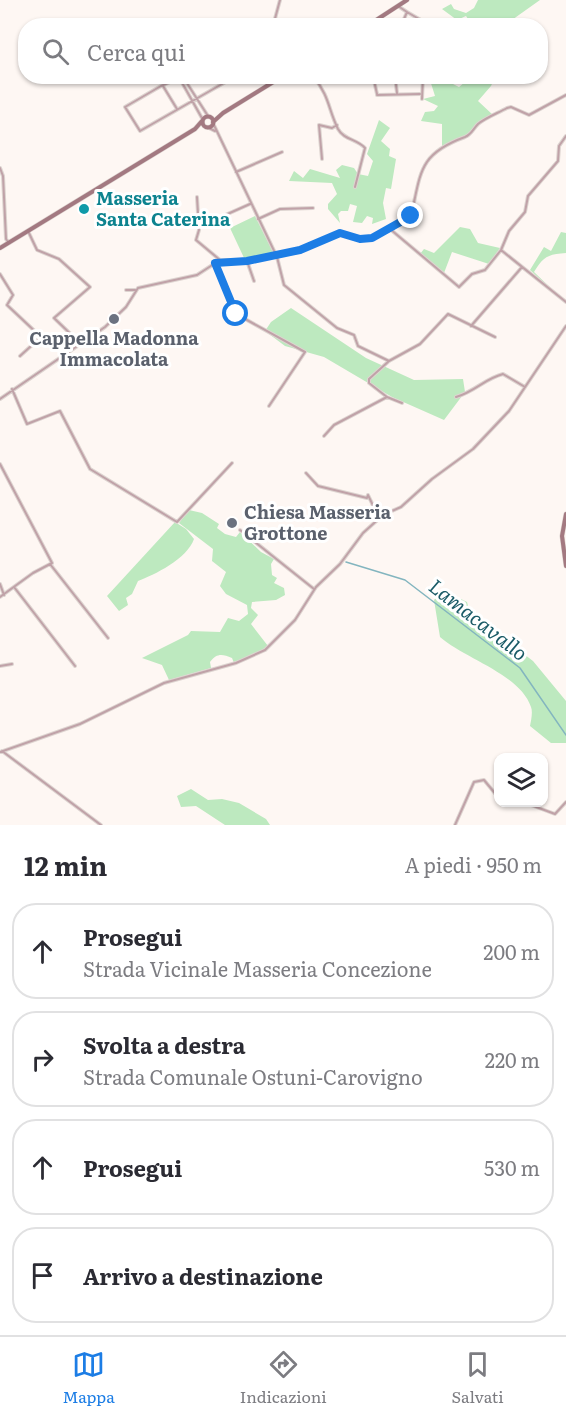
<!DOCTYPE html>
<html lang="it">
<head>
<meta charset="utf-8">
<style>
  body { margin:0; font-family:Literata,serif; background:#f2f2f3; color:#2b2b33 }
  .controls { position:absolute; right:18px; bottom:18px; display:grid; overflow:hidden; border-radius:12px; box-shadow:0 2px 4px #0004 }
  .controls button { width:54px; height:54px; display:grid; place-items:center; padding:0; border:0; border-bottom:2px solid #e1e1e2; background:#fff; color:#2b2b33; font:30px sans-serif }
  .stop { position:absolute; width:18px; height:18px; margin:-14px; border:4px solid #1c7de5; border-radius:50%; background:#fff }
  .stop.end { background:#1c7de5; border-color:#fff; box-shadow:0 2px 6px #0008 }
  .list { margin:0; padding:0; list-style:none }
  h2 { display:flex; justify-content:space-between; align-items:center; height:78px; margin:0; padding:0 24px; font-size:26px }
  h2 small { font-size:20px; font-weight:400; color:#7c7c81 }
  .list li { display:grid; grid-template-columns:39px 1fr auto; gap:18px; align-items:center; box-sizing:border-box; height:96px; margin:0 12px 12px; padding:0 12px; border:2px solid #e1e1e2; border-radius:24px }
  .list b { display:block; font-size:22px; white-space:nowrap }
  .list p { margin:0; font-size:20px; white-space:nowrap; color:#7c7c81 }
  .list em { font-size:20px; font-style:normal; color:#7c7c81 }
  .icon { flex:none; width:33px; height:33px; fill:none; stroke:currentColor; stroke-width:2; stroke-linecap:round; stroke-linejoin:round }
  .map { position:relative; flex:none; width:566px; height:825px; overflow:hidden }
  .search { position:absolute; background:#fff; box-shadow:0 2px 4px #0004; left:18px; right:18px; top:18px; height:66px; display:flex; align-items:center; gap:15px; box-sizing:border-box; padding:0 21px; border-radius:24px; color:#7c7c81; font-size:22px }
  .sheet { height:510px; background:#fff }
  nav { display:flex; justify-content:space-around; align-items:center; box-sizing:border-box; height:84px; border-top:2px solid #e1e1e2; background:#fff; font-size:16px; color:#7c7c81 }
  nav a { display:grid; justify-items:center; gap:3px }
  nav .on { color:#1c7de5 }
  .map>svg:first-child { display:block }
  .green { fill:#bde9bf }
  .lines { fill:none; stroke-linecap:round; stroke-linejoin:round }
  .stream { stroke:#83b5bf; stroke-width:1.5 }
  .street-casing { stroke:#ddd4d0; stroke-width:4 }
  .secondary-casing { stroke:#ddd4d0; stroke-width:5 }
  .street { stroke:#c0a2a8; stroke-width:2 }
  .secondary { stroke:#a37981; stroke-width:4 }
  .route { stroke:#1c7de5; stroke-width:8 }
  .culture-dot { fill:#0f9aa8; stroke:#fff; stroke-width:2 }
  .worship-dot { fill:#6b7280; stroke:#fff; stroke-width:2 }
  .labels { text-anchor:middle; stroke-width:6; stroke-linejoin:round; paint-order:stroke }
  .culture-label { font-size:18px; font-weight:bold; fill:#0d838f; stroke:#fff; text-anchor:start }
  .worship-label { font-size:18px; font-weight:bold; fill:#5b616d; stroke:#fff }
  .water-label { font-size:20px; font-style:italic; fill:#1b5b67; stroke:#fff }
</style>
</head>
<body>
<div class="map">
<svg width="566" height="825" viewBox="0 0 566 825">
  <rect width="100%" height="100%" fill="#fef7f3"/>
  <!-- green -->
  <path class="green" d="M478 0H540L505 25H472L466 16 457 20 442 9 451 4 454 9 466 13 474 8Z
    M429 77H451L449 82 459 87 471 77H495L491 86 478 101 493 115 484 119 470 133 442 146V124L421 121 425 112 434 111 438 106 423 99 435 96Z
    M379 120 390 128 381 141 390 149 389 156 396 159 391 189 386 188 383 203 386 219 372 224 373 218 367 216 362 223 353 222 357 206 350 204 348 211H341L338 214 340 223 328 209V204L337 194 332 183 289 181 294 171 303 178 310 169 340 178 336 170 342 165 354 168 358 174 368 176 373 161 367 154Z
    M255 216 274 254 245 260 230 228Z
    M460 227 470 229 478 243 500 248 489 264 452 252 444 273 420 254 424 249 434 253Z
    M561 232 566 233V253C548 254 543 257 534 272L558 295 530 270 544 247 551 251Z
    M291 308 366 358 414 380 463 379 465 392 444 420 392 397 324 357 285 346 265 331 271 322Z
    M189 510 202 513 219 524 217 528 225 534 236 537 240 532 261 552 274 559 271 564 272 575 277 578 274 583 284 588 285 595 276 600 252 602 251 608 258 615 251 624 268 646 254 655 234 663 232 658C222 654 217 653 210 662L211 668 169 680 162 665 142 658 188 635 191 631 220 632 228 618 239 621 248 614 247 605 226 594 220 586 226 572 212 561 213 549 179 523Z
    M175 522 186 529 194 539C187 559 154 575 138 581L132 594 126 598 128 605 119 611 107 596Z
    M443 590 467 602 470 613 533 661 566 701V743H551L530 726C531 721 533 712 531 707 520 674 465 659 440 637L434 600Z
    M191 789 208 800 222 799 239 803 266 819 270 825H225L196 806 181 807 177 796Z"/>
  <g class="lines">
    <!-- stream -->
    <path class="stream" d="M346 562 405 580 520 668 566 735"/>
    <!-- street casing -->
    <g class="street-casing">
      <path id="street" d="M398 6 407 12 401 26
        M407 12 431 26
        M273 26 280 0
        M184 76 161 86 125 107 140 131 236 76
        M313 76C330 97 328 109 338 129 344 140 357 139 365 148L355 187
        M373 76 377 94
        M395 76 397 93
        M452 76 466 82
        M183 77 208 116
        M384 78 390 76
        M180 79 203 120
        M163 86 177 109
        M377 95 420 94
        M422 99 423 76
        M213 123 277 257 284 285 337 328 354 335 358 346 389 361
        M207 127 215 131
        M322 159 319 125 332 128 337 125
        M0 168 3 176 6 239 9 243
        M236 172 282 152
        M197 197 199 230 196 240 220 260
        M258 219 280 209 313 208
        M227 224 223 216 250 204
        M390 229 459 287 472 274 485 270 501 250 509 231 525 212 528 196 558 161 559 146 566 136
        M28 231 37 250 59 259 90 287 54 318 80 343
        M501 250 566 302
        M247 261 254 281
        M215 263 236 314 305 352 269 406
        M0 274 13 295 7 305 41 337 20 356
        M126 290H135
        M471 326 522 267
        M12 389 27 424 60 411 90 469 177 522 232 463
        M387 397 402 403
        M456 397C476 391 484 379 503 374L525 387
        M0 399 105 327 126 307 138 288 197 275 220 260 247 261 300 250 340 233C347 234 356 239 363 239 379 239 398 225 411 216 421 173 418 154 465 137 472 134 473 129 478 124 485 118 498 113 507 108L511 107 529 115 566 95
        M324 436 334 425 387 397 369 383V379L389 361 420 344 448 314 495 337
        M0 464 52 563 33 573 0 597
        M306 473 318 486 367 498 368 495 379 518
        M240 530 314 589
        M50 564 108 638
        M0 584 4 595
        M14 587 75 666
        M0 666 12 664
        M2 751 101 825
        M0 752 80 724 164 683 236 663 265 650 295 620 316 587 340 564 363 533 383 515 401 507 432 479 473 449 509 411 566 326
        M508 802 531 805 555 814 566 802
        M455 825 474 782 484 780 498 797"/>
    </g>
    <!-- secondary casing -->
    <g class="secondary-casing">
      <path id="secondary" d="M367 26 407 0
        M202.5 122a5.5 5.5 0 1 1 11 0a5.5 5.5 0 1 1-11 0Z
        M213 122 223 113 283 76
        M0 248 195 129 202 121
        M566 514 562 536 566 566"/>
    </g>
    <!-- street -->
    <use href="#street" class="street"/>
    <!-- secondary -->
    <use href="#secondary" class="secondary"/>
  </g>
  <g class="lines">
    <!-- route -->
    <path class="route" d="M236 314 215 263 247 261 300 250 340 233 360 239 372 238 411 216"/>
  </g>
  <!-- markers -->
  <circle class="culture-dot" cx="84" cy="209" r="6"/>
  <g class="worship-dot">
    <circle cx="114" cy="319" r="6"/>
    <circle cx="232" cy="523" r="6"/>
  </g>
  <g class="labels">
    <!-- culture labels -->
    <g class="culture-label">
      <text x="96" y="205">Masseria<tspan x="96" dy="21">Santa Caterina</tspan></text>
    </g>
    <!-- worship labels -->
    <g class="worship-label">
      <text x="114" y="345">Cappella Madonna<tspan x="114" dy="21">Immacolata</tspan></text>
      <text x="244" y="519" text-anchor="start">Chiesa Masseria<tspan x="244" dy="21">Grottone</tspan></text>
    </g>
    <!-- water labels -->
    <g class="water-label">
      <text transform="translate(478 620) rotate(38)" y="7">Lamacavallo</text>
    </g>
  </g>
</svg>
<div class="controls">
<button><svg class="icon" aria-label="layers" viewBox="0 0 24 24"><path d="M12 4l9 5-9 5-9-5zM3 14l9 5 9-5"/></svg></button>
</div>
<div class="stop" style="left:236px;top:314px"></div>
<div class="stop end" style="left:411px;top:216px"></div>
<div class="search"><svg class="icon" aria-label="search" viewBox="0 0 24 24"><circle cx="10" cy="10" r="6"/><path d="M15 15l6 6"/></svg>Cerca qui</div>
</div>
<section class="sheet">
<h2>12 min<small>A piedi · 950 m</small></h2>
<ul class="list">
<li><svg class="icon" aria-label="ahead" viewBox="0 0 24 24"><path d="M12 20V5M6 11l6-6 6 6"/></svg><div><b>Prosegui</b><p>Strada Vicinale Masseria Concezione</p></div><em>200 m</em></li>
<li><svg class="icon" aria-label="right" viewBox="0 0 24 24"><path d="M7 20v-9h11M14 6l5 5-5 5"/></svg><div><b>Svolta a destra</b><p>Strada Comunale Ostuni-Carovigno</p></div><em>220 m</em></li>
<li><svg class="icon" aria-label="ahead" viewBox="0 0 24 24"><path d="M12 20V5M6 11l6-6 6 6"/></svg><div><b>Prosegui</b></div><em>530 m</em></li>
<li><svg class="icon" aria-label="arrive" viewBox="0 0 24 24"><path d="M6 21V4h12l-3 4 3 4H6"/></svg><div><b>Arrivo a destinazione</b></div></li>
</ul>
</section>
<nav>
<a class="on"><svg class="icon" aria-label="map" viewBox="0 0 24 24"><path d="M3 6l6-2 6 2 6-2v14l-6 2-6-2-6 2zM9 4v14M15 6v14"/></svg>Mappa</a>
<a><svg class="icon" aria-label="directions" viewBox="0 0 24 24"><path d="M12 3l9 9-9 9-9-9zM9 14v-3h6M13 9l2 2-2 2"/></svg>Indicazioni</a>
<a><svg class="icon" aria-label="saved" viewBox="0 0 24 24"><path d="M7 4h10v16l-5-4-5 4z"/></svg>Salvati</a>
</nav>
</body>
</html>
